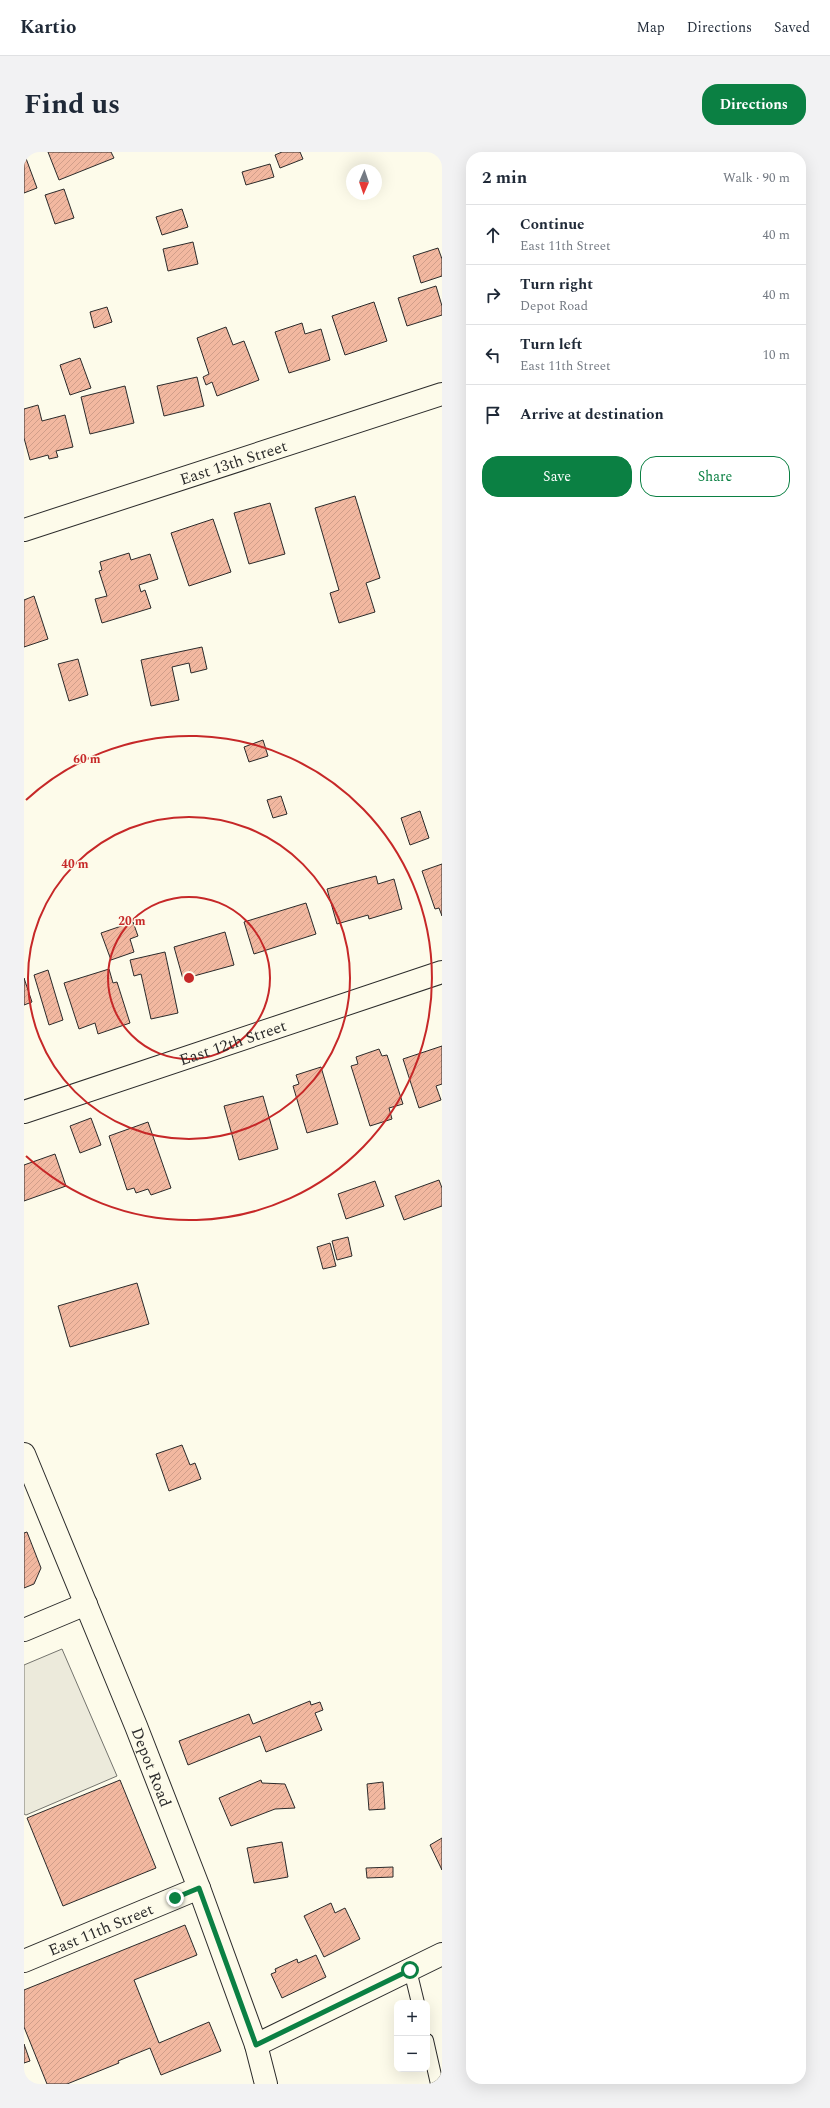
<!DOCTYPE html>
<html lang="en">
<head>
<meta charset="utf-8">
<style>
  body { margin:0; font-family:Spectral,serif; background:#f2f2f3; color:#1f2937 }
  .controls { position:absolute; right:12px; bottom:12px; display:grid; overflow:hidden; border-radius:8px; box-shadow:0 4px 16px #0002 }
  .controls button { width:36px; height:36px; display:grid; place-items:center; padding:0; border:0; border-bottom:1px solid #e0e1e3; background:#fff; color:#1f2937; font:20px sans-serif }
  .compass { position:absolute; left:322px; top:12px; width:36px; height:36px; border-radius:50%; background:#fff; box-shadow:0 4px 16px #0002; rotate:182deg }
  .stop { position:absolute; width:12px; height:12px; margin:-9px; border:3px solid #0b8043; border-radius:50%; background:#fff }
  .stop.end { background:#0b8043; border-color:#fff; box-shadow:0 1px 4px #0008 }
  .list { margin:0; padding:0; list-style:none }
  h2 { display:flex; justify-content:space-between; align-items:center; height:52px; margin:0; padding:0 16px; font-size:17px }
  h2 small { font-size:13px; font-weight:400; color:#747a83 }
  .list li { display:grid; grid-template-columns:26px 1fr auto; gap:12px; align-items:center; box-sizing:border-box; height:60px; padding:0 16px; border-top:1px solid #e0e1e3 }
  .list b { display:block; font-size:15px; white-space:nowrap }
  .list p { margin:0; font-size:13px; white-space:nowrap; color:#747a83 }
  .list em { font-size:13px; font-style:normal; color:#747a83 }
  .actions { display:flex; gap:8px; padding:12px 16px }
  .actions a { flex:1; padding:9px 0; border:1px solid #0b8043; border-radius:16px; text-align:center; font-size:14px; color:#0b8043 }
  .actions .main { background:#0b8043; color:#fff }
  .icon { flex:none; width:22px; height:22px; fill:none; stroke:currentColor; stroke-width:2; stroke-linecap:round; stroke-linejoin:round }
  .map { position:relative; flex:none; width:418px; height:1932px; overflow:hidden; border-radius:16px }
  header { display:flex; align-items:center; gap:24px; box-sizing:border-box; height:56px; padding:0 20px; background:#fff; border-bottom:1px solid #e0e1e3 }
  header strong { font-size:19px }
  nav { display:flex; gap:22px; margin-inline-start:auto; font-size:14px }
  .intro { display:flex; align-items:center; justify-content:space-between; box-sizing:border-box; height:96px; padding:0 24px }
  h1 { margin:0; font-size:28px }
  .button { padding:10px 18px; border-radius:16px; background:#0b8043; color:#fff; font-size:14px; font-weight:700 }
  main { display:flex; gap:24px; padding:0 24px }
  aside { flex:1; background:#fff; border-radius:16px; box-shadow:0 4px 16px #0002 }
  .map>svg:first-child { display:block }
  .parking { fill:#eceadb; stroke:#74746e }
  .building { fill:url(#building-hatch); stroke:#2b2b2b }
  .lines { fill:none; stroke-linecap:round; stroke-linejoin:round }
  .service-casing { stroke:#2b2b2b; stroke-width:14 }
  .minor-casing { stroke:#2b2b2b; stroke-width:24 }
  .tertiary-casing { stroke:#2b2b2b; stroke-width:24 }
  .service { stroke:#fdfbea; stroke-width:12 }
  .minor { stroke:#fdfbea; stroke-width:22 }
  .tertiary { stroke:#fdfbea; stroke-width:22 }
  .route { stroke:#0b8043; stroke-width:5 }
  .ring { fill:none; stroke:#c62828; stroke-width:2 }
  .labels { text-anchor:middle; stroke-width:3; stroke-linejoin:round; paint-order:stroke }
  .street-label { font-size:16px; fill:#2b2b2b; stroke:#fdfbea }
  .centre { fill:#c62828; stroke:#fdfbea; stroke-width:2 }
  .ring-label { font-size:12px; text-anchor:middle; font-weight:bold; fill:#c62828; stroke:#fdfbea; stroke-width:3; stroke-linejoin:round; paint-order:stroke }
</style>
</head>
<body>
<header>
<strong>Kartio</strong>
<nav><a>Map</a><a>Directions</a><a>Saved</a></nav>
</header>
<div class="intro"><h1>Find us</h1><a class="button">Directions</a></div>
<main>
<div class="map">
<svg width="418" height="1932" viewBox="0 0 418 1932">
  <defs>
    <pattern id="building-hatch" width="6" height="6" patternUnits="userSpaceOnUse"><rect width="6" height="6" fill="#f2b8a0"/><path d="M-1 1l2-2M0 6l6-6M5 7l2-2" fill="none" stroke="#d09e8a"/></pattern>
  </defs>
  <rect width="100%" height="100%" fill="#fdfbea"/>
  <!-- parking -->
  <path class="parking" d="M38 1497 93 1624 2 1663 0 1662V1513Z"/>
  <!-- building -->
  <path class="building" d="M24 0H87L90 6 35 28Z
    M258 0H276L279 7 256 16 251 3Z
    M0 1 13 36 0 41Z
    M246 12 250 25 222 33 218 20Z
    M40 37 50 66 31 72 21 43Z
    M158 57 164 75 138 83 132 65Z
    M169 90 174 112 144 119 139 97Z
    M414 96 418 107V124L397 131 389 104Z
    M412 134 418 154V163L383 174 374 146Z
    M350 150 363 189 321 203 308 164Z
    M83 155 88 170 70 176 66 160Z
    M278 171 281 182 297 177 306 208 265 221 251 180Z
    M202 175 209 193 220 189 235 228 193 244 188 230 182 233 179 225 185 222 173 186Z
    M56 206 67 236 46 243 36 213Z
    M173 225 180 254 140 264 133 234Z
    M101 234 110 271 66 282 57 245Z
    M14 253 18 269 41 263 49 295 32 299 34 305 25 307 24 303 6 308 0 286V257Z
    M331 344 356 426 342 431 351 460 315 471 306 441 315 438 291 356Z
    M246 351 261 402 225 412 210 361Z
    M189 367 207 420 165 434 147 381Z
    M105 401 107 408 126 402 134 427 115 433 117 440 121 438 127 456 78 471 71 447 83 444 75 419 78 418 76 410Z
    M10 444 24 487 0 495V448Z
    M178 495 183 517 167 521 165 511 148 515 155 548 127 554 117 508Z
    M54 507 64 543 45 549 34 512Z
    M239 588 244 604 225 610 220 595Z
    M257 644 263 662 249 666 243 648Z
    M396 659 405 686 386 693 377 666Z
    M418 712V764L415 756 411 757 398 719Z
    M352 724 354 732 370 727 378 757 345 767 344 763 313 772 303 737Z
    M282 751 292 782 230 802 220 770Z
    M109 770 114 784 106 787 110 800 87 808 77 781Z
    M201 780 210 813 159 827 150 795Z
    M141 800 154 861 127 867 117 822 110 824 106 808Z
    M85 817 89 831 93 830 106 871 74 882 71 871 55 877 40 831Z
    M24 818 39 868 25 873 10 823Z
    M0 826 8 850 0 853Z
    M418 894V932L412 934 417 948 395 956 379 907Z
    M355 897 358 904 363 903 379 952 365 956 368 967 346 974 327 914 334 912 332 905Z
    M297 915 314 972 283 981 269 934 275 932 272 923Z
    M239 944 254 997 215 1008 200 954Z
    M67 966 77 993 56 1001 46 974Z
    M124 970 147 1036 127 1043 124 1037 112 1041 110 1036 103 1038 85 984Z
    M31 1002 42 1034 0 1049V1013Z
    M415 1028 418 1036V1054L380 1068 371 1044Z
    M351 1029 360 1054 322 1067 314 1042Z
    M324 1085 328 1104 313 1108 308 1089Z
    M306 1091 312 1114 299 1117 293 1095Z
    M113 1131 125 1172 46 1195 34 1154Z
    M158 1293 166 1313 171 1311 177 1327 145 1339 132 1302Z
    M3 1380 17 1416 10 1432 0 1436V1381Z
    M286 1549 287 1553 296 1550 299 1558 291 1561 298 1578 242 1600 236 1584 164 1613 155 1589 225 1562 229 1572Z
    M96 1628 132 1716 39 1754 3 1666Z
    M237 1628 238 1631 261 1632 271 1656 251 1657 207 1674 195 1646Z
    M359 1630 361 1657 345 1658 343 1632Z
    M418 1686V1718L406 1693Z
    M258 1690 264 1725 230 1731 223 1696Z
    M369 1715V1725L343 1726 342 1716Z
    M307 1751 311 1761 321 1756 336 1787 300 1805 280 1764Z
    M161 1773 173 1803 110 1828 135 1891 185 1870 197 1899 137 1923 126 1896 94 1909 95 1911 43 1932H23L0 1875V1838Z
    M292 1803 302 1825 258 1846 247 1822 252 1820 251 1817 273 1807 274 1811Z
    M0 1892 6 1909 0 1911Z"/>
  <g class="lines">
    <!-- service casing -->
    <g class="service-casing">
      <path id="service" d="M386 1818 394 1851
        M403 1888 413 1932"/>
    </g>
    <!-- minor casing -->
    <g class="minor-casing">
      <g id="minor">
        <path id="s1" d="M0 378 418 242"/>
        <path id="s2" d="M0 960 418 820"/>
        <path d="M0 1478 62 1452"/>
        <path id="s3" d="M0 1809 175 1736"/>
      </g>
    </g>
    <!-- tertiary casing -->
    <g class="tertiary-casing">
      <g id="tertiary">
        <path id="s4" d="M0 1302 112 1574 175 1736 232 1893 242 1932"/>
        <path d="M232 1893 418 1802"/>
      </g>
    </g>
    <!-- service -->
    <use href="#service" class="service"/>
    <!-- minor -->
    <use href="#minor" class="minor"/>
    <!-- tertiary -->
    <use href="#tertiary" class="tertiary"/>
  </g>
  <g class="lines">
    <!-- route -->
    <path class="route" d="M151 1746 175 1736 232 1893 386 1818"/>
  </g>
  <!-- distance rings -->
  <g class="ring">
    <circle cx="165" cy="826" r="81"/>
    <circle cx="165" cy="826" r="161"/>
    <path d="M2 648A242 242 0 1 1 2 1004"/>
  </g>
  <g class="labels">
    <!-- street labels -->
    <g class="street-label">
      <text dy="6" stroke="none"><textPath href="#s1" startOffset="220">East 13th Street</textPath></text>
      <text dy="6" stroke="none"><textPath href="#s2" startOffset="220">East 12th Street</textPath></text>
      <text dy="6" stroke="none"><textPath href="#s4" startOffset="338">Depot Road</textPath></text>
      <text dy="6" stroke="none"><textPath href="#s3" startOffset="83">East 11th Street</textPath></text>
    </g>
  </g>
  <circle cx="165" cy="826" r="6" class="centre"/>
  <g class="ring-label">
    <text x="63" y="611">60 m</text>
    <text x="51" y="716">40 m</text>
    <text x="108" y="773">20 m</text>
  </g>
</svg>
<div class="controls">
<button>+</button>
<button>−</button>
</div>
<svg class="compass" viewBox="-18 -18 36 36"><path d="M0-13l5 13h-10z" fill="#e53935"/><path d="M0 13l5-13h-10z" fill="#747a83"/></svg>
<div class="stop" style="left:386px;top:1818px"></div>
<div class="stop end" style="left:151px;top:1746px"></div>
</div>
<aside>
<h2>2 min<small>Walk · 90 m</small></h2>
<ul class="list">
<li><svg class="icon" aria-label="ahead" viewBox="0 0 24 24"><path d="M12 20V5M6 11l6-6 6 6"/></svg><div><b>Continue</b><p>East 11th Street</p></div><em>40 m</em></li>
<li><svg class="icon" aria-label="right" viewBox="0 0 24 24"><path d="M7 20v-9h11M14 6l5 5-5 5"/></svg><div><b>Turn right</b><p>Depot Road</p></div><em>40 m</em></li>
<li><svg class="icon" aria-label="left" viewBox="0 0 24 24"><path d="M17 20v-9H6M10 6l-5 5 5 5"/></svg><div><b>Turn left</b><p>East 11th Street</p></div><em>10 m</em></li>
<li><svg class="icon" aria-label="arrive" viewBox="0 0 24 24"><path d="M6 21V4h12l-3 4 3 4H6"/></svg><div><b>Arrive at destination</b></div></li>
</ul>
<div class="actions"><a class="main">Save</a><a>Share</a></div>
</aside>
</main>
</body>
</html>
